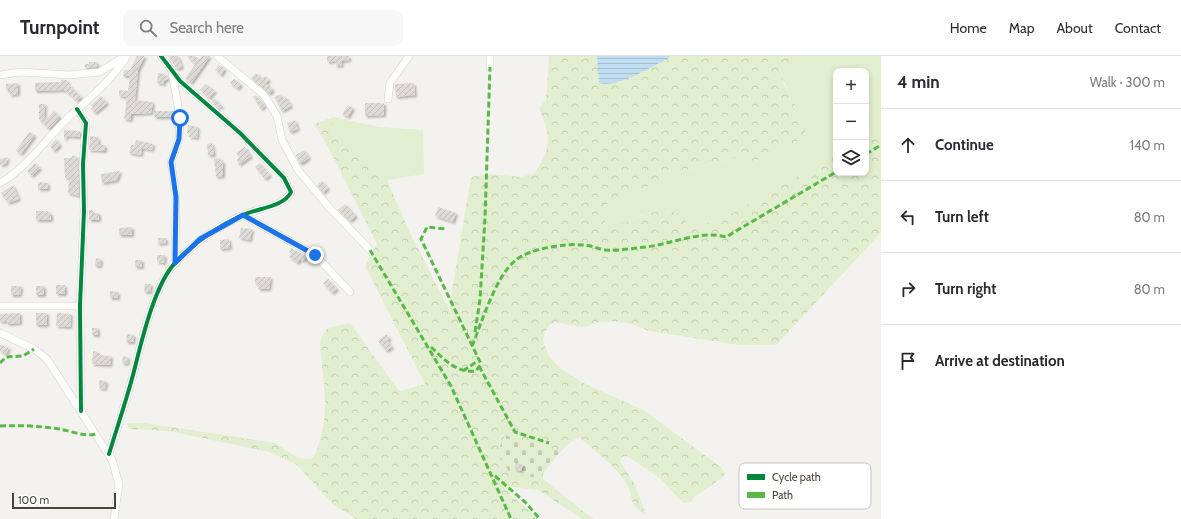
<!DOCTYPE html>
<html lang="en">
<head>
<meta charset="utf-8">
<style>
  body { margin:0; font-family:Cabin,sans-serif; background:#f7f7f7; color:#2b2b33 }
  .controls { position:absolute; right:12px; top:12px; display:grid; overflow:hidden; border-radius:8px; box-shadow:0 2px 6px #0003 }
  .controls button { width:36px; height:36px; display:grid; place-items:center; padding:0; border:0; border-bottom:1px solid #e1e1e2; background:#fff; color:#2b2b33; font:20px sans-serif }
  .scale { position:absolute; left:12px; bottom:10px; width:104px; box-sizing:border-box; padding-left:4px; border:2px solid #4b4439; border-top:0; font-size:11px; line-height:14px; white-space:nowrap; color:#4b4439; -webkit-text-stroke:3px #fff; paint-order:stroke }
  .stop { position:absolute; width:12px; height:12px; margin:-9px; border:3px solid #1a73e8; border-radius:50%; background:#fff }
  .stop.end { background:#1a73e8; border-color:#fff; box-shadow:0 1px 4px #0008 }
  .list { margin:0; padding:0; list-style:none }
  h2 { display:flex; justify-content:space-between; align-items:center; height:52px; margin:0; padding:0 16px; font-size:17px }
  h2 small { font-size:13px; font-weight:400; color:#7c7c81 }
  .list li { display:grid; grid-template-columns:26px 1fr auto; gap:12px; align-items:center; box-sizing:border-box; height:72px; padding:0 16px; border-top:1px solid #e1e1e2 }
  .list b { display:block; font-size:15px; white-space:nowrap }
  .list em { font-size:13px; font-style:normal; color:#7c7c81 }
  .icon { flex:none; width:22px; height:22px; fill:none; stroke:currentColor; stroke-width:2; stroke-linecap:round; stroke-linejoin:round }
  .map { position:relative; flex:none; width:881px; height:463px; overflow:hidden }
  header { display:flex; align-items:center; gap:24px; box-sizing:border-box; height:56px; padding:0 20px; background:#fff; border-bottom:1px solid #e1e1e2 }
  header strong { font-size:19px }
  nav { display:flex; gap:22px; margin-inline-start:auto; font-size:14px }
  .search { width:280px; height:36px; background:#f7f7f7; display:flex; align-items:center; gap:10px; box-sizing:border-box; padding:0 14px; border-radius:8px; color:#7c7c81; font-size:15px }
  main { display:flex }
  aside { flex:1; background:#fff }
  .map>svg:first-child { display:block }
  .green { fill:#e1eecf }
  .forest { fill:url(#forest-crowns) }
  .cemetery { fill:url(#cemetery-stones) }
  .water { fill:url(#water-rules) }
  .building { fill:url(#building-hatch); filter:url(#shadow) }
  .lines { fill:none; stroke-linecap:round; stroke-linejoin:round }
  .minor-casing { stroke:#d2d0cb; stroke-width:8 }
  .minor { stroke:#fdfdfc; stroke-width:7 }
  .quiet { stroke:#58b947; stroke-width:3; stroke-dasharray:6 3; stroke-linecap:butt }
  .cycleway-casing { stroke:#fff; stroke-width:6 }
  .cycleway { stroke:#00873e; stroke-width:4 }
  .route { stroke:#1a73e8; stroke-width:5 }
  .key { fill:#fff; stroke:#c9c7c4; stroke-width:1 }
  .key-label { font-size:11px; fill:#4b4439 }
</style>
</head>
<body>
<header>
<strong>Turnpoint</strong>
<div class="search"><svg class="icon" aria-label="search" viewBox="0 0 24 24"><circle cx="10" cy="10" r="6"/><path d="M15 15l6 6"/></svg>Search here</div>
<nav><a>Home</a><a>Map</a><a>About</a><a>Contact</a></nav>
</header>
<main>
<div class="map">
<svg width="881" height="463" viewBox="0 0 881 463">
  <defs>
    <pattern id="forest-crowns" width="20" height="18" patternUnits="userSpaceOnUse"><rect width="20" height="18" fill="#e1eecf"/><path d="M2 6a3 3 0 1 1 6 0M12 15a3 3 0 1 1 6 0" fill="none" stroke="#c3cdb2"/></pattern>
    <pattern id="cemetery-stones" width="16" height="16" patternUnits="userSpaceOnUse"><rect width="16" height="16" fill="#e1eecf"/><path d="M2 7V4a2 2 0 0 1 4 0v3zM10 15v-3a2 2 0 0 1 4 0v3z" fill="#c3cdb2"/></pattern>
    <pattern id="water-rules" width="6" height="5" patternUnits="userSpaceOnUse"><rect width="6" height="5" fill="#c0ddf1"/><path d="M0 2.5h6" fill="none" stroke="#a6bfcf"/></pattern>
    <pattern id="building-hatch" width="6" height="6" patternUnits="userSpaceOnUse"><rect width="6" height="6" fill="#dedbd6"/><path d="M-1 1l2-2M0 6l6-6M5 7l2-2" fill="none" stroke="#c0bdb8"/></pattern>
    <filter id="shadow"><feDropShadow dx="2" dy="2" stdDeviation="1" flood-color="#0004"/></filter>
  </defs>
  <rect width="100%" height="100%" fill="#f4f2ee"/>
  <!-- green -->
  <path class="green" d="M797 0H881V75L866 80V15H836V98L733 157 682 177 684 172 670 155 641 159 611 173 605 170 604 151 610 144 640 135 667 119 735 102 754 105 762 101 791 41 782 21 784 9Z
    M333 61 379 71 423 74 424 118 387 124 332 74Z"/>
  <!-- forest -->
  <path class="forest" d="M549 0H797L784 9 782 21 784 28 807 70 805 76 797 85 754 105 735 102 686 114 667 119 640 135 610 144 604 151 605 170 611 173C628 164 673 142 686 166L683 177 733 157 836 98V117H866V80L881 75V177L776 289H739L649 275 632 268 614 265 599 266 588 270 580 271 556 266 550 268 545 276 543 284 548 299 559 311 581 326 645 355 722 412 725 420 694 441 691 446 683 447 661 423 627 400 622 401 620 405 635 429 646 459C626 446 636 444 626 427 615 409 596 396 580 382 568 383 551 408 543 418V423L593 463H582L538 434 510 431 508 433 511 439 539 463H356L333 448 296 408 269 396 169 375 129 373 127 367H145L275 387 298 402 311 403C316 399 317 393 319 387 330 351 323 327 320 291L321 283 327 272 350 267 399 335 425 328 365 210 377 188 328 91 314 68 333 61 332 74 387 124 411 179 449 253 471 121 491 118 521 121 535 117C552 90 551 81 539 52L546 44Z"/>
  <!-- cemetery -->
  <path class="cemetery" d="M505 379 561 395 537 422 510 417 497 398Z"/>
  <!-- water -->
  <path class="water" d="M597 0H670L669 2C650 11 619 32 599 27Z"/>
  <!-- building -->
  <path class="building" d="M137 0H145L138 14 135 44 153 46 151 57 131 58V64L124 63 127 41 119 40V34L128 35 130 20H123L124 14H130Z
    M168 0H178L182 11 177 13Z
    M187 0H195L199 4 202 0H210L191 27 185 22 197 6 194 7Z
    M327 0H349V4L341 5 342 9 336 10 335 5 327 6Z
    M89 6H97V11L85 12V8H89Z
    M219 9 225 13 221 19 215 14Z
    M158 17 165 18 168 23 164 25V28L157 27Z
    M256 17 262 23 265 20 269 24 266 27 273 34 269 38 251 22Z
    M234 23 241 28 238 33 230 27Z
    M61 24H67L68 28 81 41 77 45 64 34 35 35V27L61 26Z
    M18 27V38L10 39V34H6V28Z
    M414 27 415 39 396 41 395 28Z
    M206 28 215 35 209 42 200 34Z
    M281 38 283 43 286 41 291 50 282 55 275 41Z
    M256 39 265 50 261 53 256 46 257 45 253 41Z
    M101 40 107 47 95 57 91 53 93 51 91 49Z
    M215 43 222 50 219 52 212 46Z
    M365 47H384V59L365 60Z
    M39 48H45L44 65 54 55 60 61 49 73 39 63Z
    M348 49 353 52 348 61 342 58Z
    M154 55H174L173 61H154Z
    M295 64 298 73 290 76 287 67Z
    M188 69 198 71 197 82 189 81 190 77H187Z
    M64 74 80 75V81L67 80 64 84Z
    M29 76 35 79 21 98 16 95Z
    M90 80 98 81 99 89H105V95L89 94Z
    M56 83 60 89 54 95 50 90Z
    M136 84 153 88 152 94 142 92 141 99 129 97 131 89H135Z
    M212 87 214 99H208L207 88Z
    M245 91 251 100 239 109 237 103 240 101 236 97Z
    M304 94 309 102 300 108 296 99Z
    M73 99 78 102 79 140 68 137 69 122H65L64 102H71Z
    M8 101 6 108 0 109V103Z
    M220 102 221 106 223 105V120L216 121 214 103Z
    M35 107 40 112 32 120 27 115Z
    M260 107 270 119 265 123 255 111Z
    M120 115 117 124 102 127 101 118Z
    M322 125 328 132 323 137 317 129Z
    M38 126 48 127V133H38Z
    M13 129 19 143 8 147 1 137Z
    M345 148 356 160 350 165 338 154Z
    M438 151 456 157 453 166 435 160Z
    M89 154H92V157H99V164H89Z
    M36 155H48V157H51V164H36Z
    M132 171V179H119V172Z
    M241 172 252 173 250 184 239 182Z
    M158 182H166V187L158 188Z
    M229 183 230 192 220 193V184Z
    M291 192 306 200 303 205 300 203 298 207 289 201 291 197 289 196Z
    M157 199H165L164 207 157 206Z
    M96 202 101 203 100 210H95Z
    M135 204H142V211H135Z
    M255 221H271L269 233H258L259 228H255Z
    M328 223 337 233 332 237 323 227Z
    M145 228H151L150 236H144Z
    M56 229H65V238H56Z
    M11 230H21L20 239H11Z
    M36 230H44V239H36Z
    M110 235 118 236V242H110Z
    M20 257V267L7 268V265L0 266V258Z
    M36 257H47V269H36Z
    M57 257 71 258 70 271 56 270Z
    M92 272H98V279H92Z
    M127 278 134 279 133 286H126Z
    M386 278 390 283 387 284 392 291 386 295 378 285Z
    M0 288 9 292 6 298 0 295Z
    M93 295 98 296V299L111 300 110 309 92 308Z
    M123 300 128 301 127 308 122 307Z
    M99 324 106 325 105 333 99 332Z
    M516 407 523 409 521 415 514 413Z"/>
  <g class="lines">
    <!-- minor casing -->
    <g class="minor-casing">
      <path id="minor" d="M217 0 264 39 277 60 282 84 298 114 327 149 370 194
        M490 0V11
        M172 16 180 62 179 83 171 106 176 141 175 207
        M0 19 20 16 69 19 100 16 125 0
        M388 43 390 27 409 0
        M77 53 86 67 83 108 84 155 80 250 81 355
        M0 127C24 114 43 87 62 68 84 46 111 26 127 0
        M243 159 315 199 350 236
        M0 250H80
        M0 277 34 293 47 303 112 404 119 428 114 463
        M109 398C117 372 126 345 133 319 141 288 154 228 176 206 195 186 218 170 243 159 258 152 284 151 291 136L284 122 240 77 180 25 161 0"/>
    </g>
    <!-- minor -->
    <use href="#minor" class="minor"/>
    <!-- quiet -->
    <path class="quiet" d="M866 98 881 89
      M370 194 451 330 511 463
      M475 276 480 244 485 162 490 11
      M472 290C482 266 496 219 516 204 528 193 566 187 583 189 591 189 598 193 606 194 619 195 633 192 646 191 672 188 700 174 726 181L836 116
      M431 291C445 304 456 317 476 315L481 308 421 183 427 171 446 173
      M0 307 6 301 23 300 34 293
      M479 310 515 376 549 387
      M463 315 479 304
      M0 370C20 369 40 370 59 373 71 375 84 381 96 378
      M495 420 525 446 540 463"/>
    <!-- cycleway casing -->
    <g class="cycleway-casing">
      <path id="cycleway" d="M77 53 86 67 83 108 84 155 80 250 81 355
        M109 398C117 372 126 345 133 319 141 288 154 228 176 206 195 186 218 170 243 159 258 152 284 151 291 136L284 122 240 77 180 25 161 0"/>
    </g>
    <!-- cycleway -->
    <use href="#cycleway" class="cycleway"/>
  </g>
  <g class="lines">
    <!-- route -->
    <path class="route" d="M180 62 179 83 171 106 176 141 175 207 200 183 243 159 315 199"/>
  </g>
  <!-- legend -->
  <rect x="739" y="407" width="132" height="46" rx="6" class="key"/>
  <rect x="747" y="418" width="18" height="6" fill="#00873e"/>
  <rect x="747" y="436" width="18" height="6" fill="#58b947"/>
  <g class="key-label">
    <text x="772" y="425">Cycle path</text>
    <text x="772" y="443">Path</text>
  </g>
</svg>
<div class="controls">
<button>+</button>
<button>−</button>
<button><svg class="icon" aria-label="layers" viewBox="0 0 24 24"><path d="M12 4l9 5-9 5-9-5zM3 14l9 5 9-5"/></svg></button>
</div>
<div class="scale">100 m</div>
<div class="stop" style="left:180px;top:62px"></div>
<div class="stop end" style="left:315px;top:199px"></div>
</div>
<aside>
<h2>4 min<small>Walk · 300 m</small></h2>
<ul class="list">
<li><svg class="icon" aria-label="ahead" viewBox="0 0 24 24"><path d="M12 20V5M6 11l6-6 6 6"/></svg><div><b>Continue</b></div><em>140 m</em></li>
<li><svg class="icon" aria-label="left" viewBox="0 0 24 24"><path d="M17 20v-9H6M10 6l-5 5 5 5"/></svg><div><b>Turn left</b></div><em>80 m</em></li>
<li><svg class="icon" aria-label="right" viewBox="0 0 24 24"><path d="M7 20v-9h11M14 6l5 5-5 5"/></svg><div><b>Turn right</b></div><em>80 m</em></li>
<li><svg class="icon" aria-label="arrive" viewBox="0 0 24 24"><path d="M6 21V4h12l-3 4 3 4H6"/></svg><div><b>Arrive at destination</b></div></li>
</ul>
</aside>
</main>
</body>
</html>
